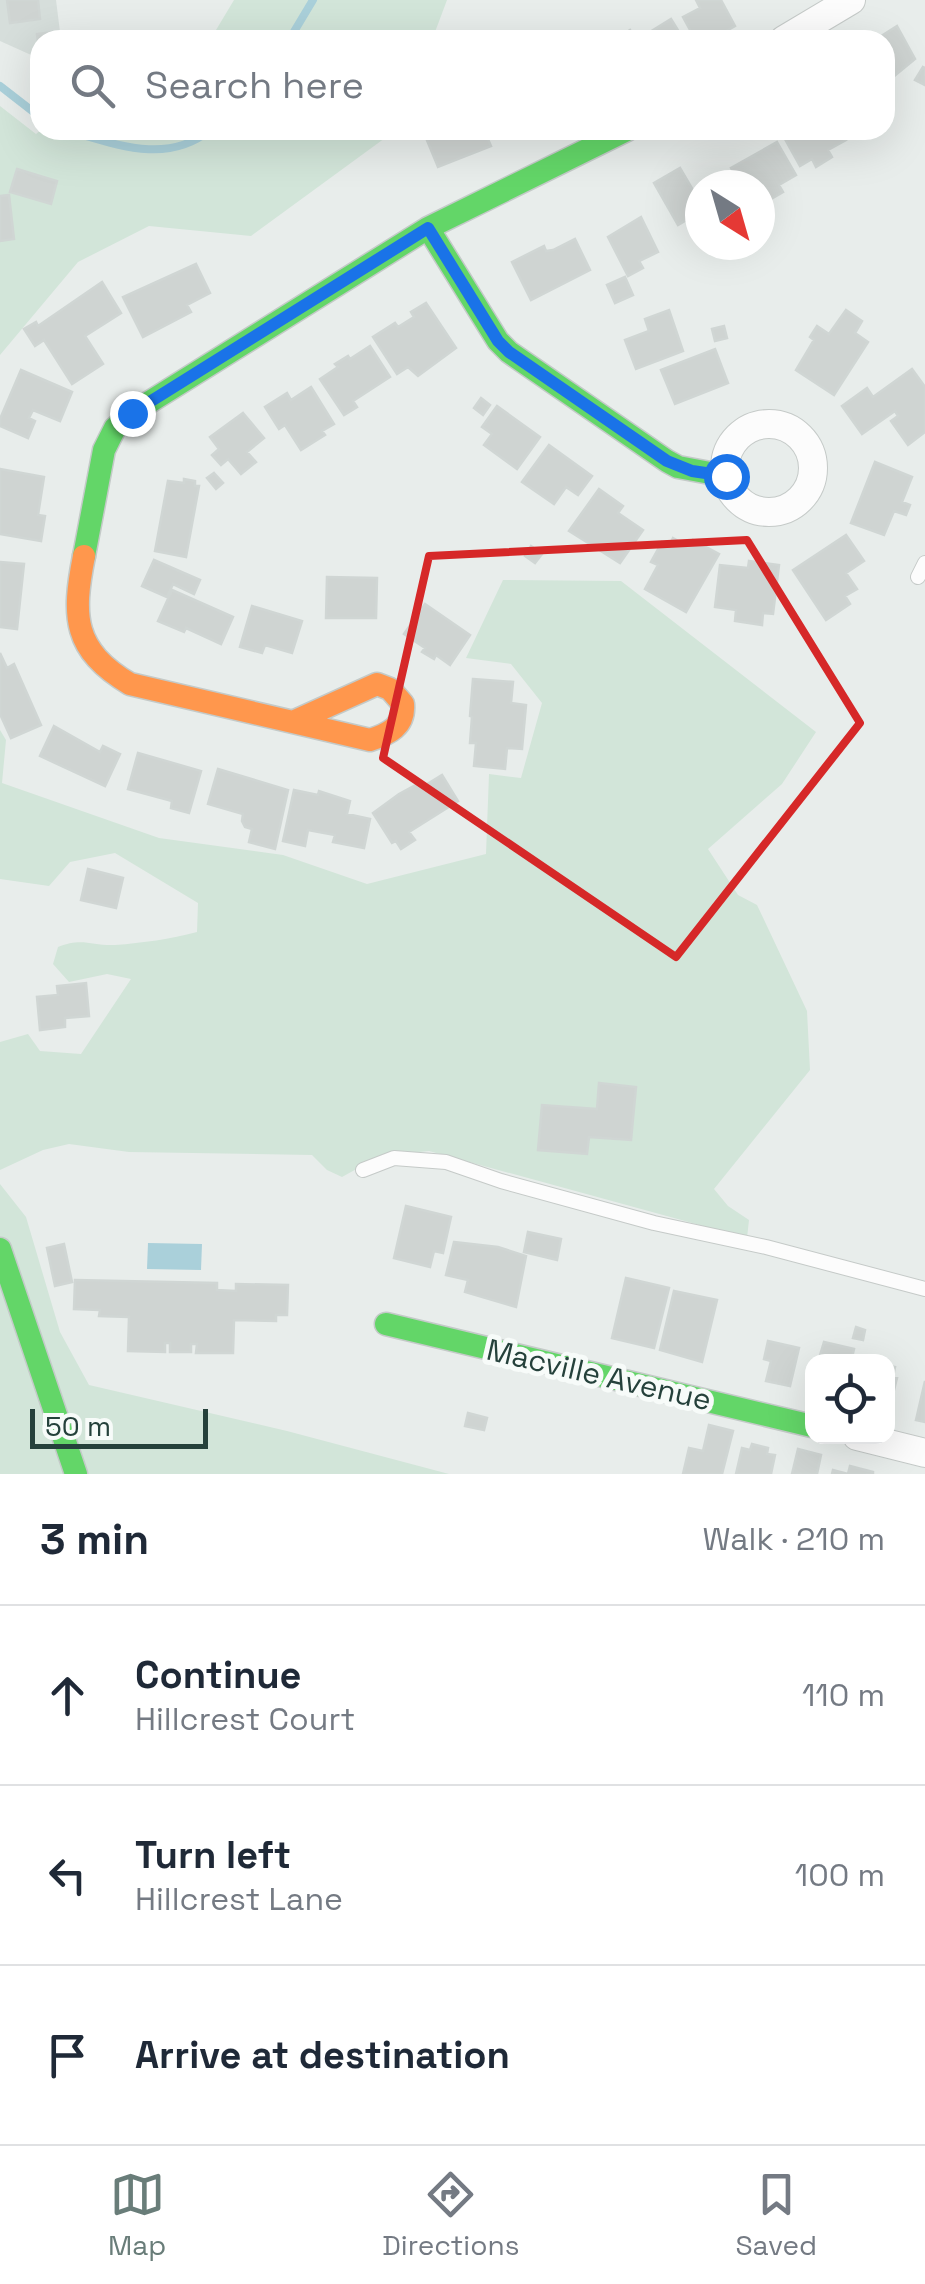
<!DOCTYPE html>
<html lang="en">
<head>
<meta charset="utf-8">
<style>
  body { margin:0; font-family:"Space Grotesk",sans-serif; background:#f2f2f3; color:#1f2937 }
  .controls { position:absolute; right:30px; bottom:30px; display:grid; overflow:hidden; border-radius:20px; box-shadow:0 10px 40px #0002 }
  .controls button { width:90px; height:90px; display:grid; place-items:center; padding:0; border:0; border-bottom:2px solid #e0e1e3; background:#fff; color:#1f2937; font:50px sans-serif }
  .compass { position:absolute; left:685px; top:170px; width:90px; height:90px; border-radius:50%; background:#fff; box-shadow:0 10px 40px #0002; rotate:143deg }
  .scale { position:absolute; left:30px; bottom:25px; width:178px; box-sizing:border-box; padding-left:10px; border:5px solid #25413b; border-top:0; font-size:28px; line-height:35px; white-space:nowrap; color:#25413b; -webkit-text-stroke:8px #f7fbf9; paint-order:stroke }
  .stop { position:absolute; width:30px; height:30px; margin:-22px; border:8px solid #1a73e8; border-radius:50%; background:#fff }
  .stop.end { background:#1a73e8; border-color:#fff; box-shadow:0 2px 10px #0008 }
  .list { margin:0; padding:0; list-style:none }
  h2 { display:flex; justify-content:space-between; align-items:center; height:130px; margin:0; padding:0 40px; font-size:42px }
  h2 small { font-size:32px; font-weight:400; color:#747a83 }
  .list li { display:grid; grid-template-columns:65px 1fr auto; gap:30px; align-items:center; box-sizing:border-box; height:180px; padding:0 40px; border-top:2px solid #e0e1e3 }
  .list b { display:block; font-size:38px; white-space:nowrap }
  .list p { margin:0; font-size:32px; white-space:nowrap; color:#747a83 }
  .list em { font-size:32px; font-style:normal; color:#747a83 }
  .icon { flex:none; width:55px; height:55px; fill:none; stroke:currentColor; stroke-width:2; stroke-linecap:round; stroke-linejoin:round }
  .map { position:relative; flex:none; width:925px; height:1474px; overflow:hidden }
  .search { position:absolute; background:#fff; box-shadow:0 10px 40px #0002; left:30px; right:30px; top:30px; height:110px; display:flex; align-items:center; gap:25px; box-sizing:border-box; padding:0 35px; border-radius:30px; color:#747a83; font-size:38px }
  .sheet { height:670px; background:#fff }
  nav { display:flex; justify-content:space-around; align-items:center; box-sizing:border-box; height:140px; border-top:2px solid #e0e1e3; background:#fff; font-size:28px; color:#747a83 }
  nav a { display:grid; justify-items:center; gap:5px }
  nav .on { color:#697d79 }
  .map>svg:first-child { display:block }
  .built { fill:#d6dedb }
  .green { fill:#d2e5d9 }
  .water { fill:#aad0da }
  .lines { fill:none; stroke-linecap:round; stroke-linejoin:round }
  .stream { stroke:#aad0da; stroke-width:8 }
  .building { fill:#cfd4d2; stroke:#d0d6d4; stroke-width:2.5 }
  .lane-casing { stroke:#c5cac8; stroke-width:16 }
  .street-casing { stroke:#c5cac8; stroke-width:30 }
  .fast-casing { stroke:#c4cac8; stroke-width:25 }
  .slow-casing { stroke:#c4cac8; stroke-width:25 }
  .lane { stroke:#fcfcfc; stroke-width:14 }
  .street { stroke:#fcfcfc; stroke-width:28 }
  .fast { stroke:#63d668; stroke-width:22 }
  .slow { stroke:#ff974d; stroke-width:22 }
  .route { stroke:#1a73e8; stroke-width:12 }
  .marked { fill:none; stroke:#d62828; stroke-width:8; stroke-linejoin:round }
  .labels { text-anchor:middle; stroke-width:10; stroke-linejoin:round; paint-order:stroke }
  .street-label { font-size:30px; fill:#25413b; stroke:#f7fbf9 }
</style>
</head>
<body>
<div class="map">
<svg width="925" height="1474" viewBox="0 0 925 1474">
  <rect width="100%" height="100%" fill="#e8edeb"/>
  <!-- built -->
  <path class="built" d="M0 0H56L61 40H40V59L0 41Z"/>
  <!-- green -->
  <path class="green" d="M234 0H447L432 40H210Z
    M0 106 36 134 41 130H396L251 236 149 226 78 262 0 355Z
    M503 580 621 581 816 732 782 784 708 849 738 895 757 905 807 1011 810 1070 714 1189 728 1206 749 1220 747 1238 429 1151 380 1156 342 1177 327 1170 312 1155 129 1152 69 1144 43 1150 0 1170V1042L28 1034 40 1051 81 1054 131 979 107 974 69 982 53 964 58 947C82 937 92 946 115 945 143 943 170 939 197 932L198 903 115 853 70 862 49 886 0 879V730L6 740 2 783 159 838 283 855 367 884 486 854 489 774 521 778 542 703 511 664 466 658Z
    M0 1184 26 1217 60 1332 89 1385 287 1431 449 1474H0Z"/>
  <!-- water -->
  <path class="water" d="M148 1243 202 1244 201 1270 147 1269Z"/>
  <g class="lines">
    <!-- stream -->
    <path class="stream" d="M289 40 313 0
      M0 86 40 117
      M65 130C113 143 166 166 210 130"/>
  </g>
  <!-- building -->
  <path class="building" d="M7 0H38L40 19 10 23Z
    M696 0H721L735 26 710 40 706 33 695 39 683 17 700 8Z
    M671 19 684 40H644L642 37Z
    M897 26 915 59 892 78 885 67V40H875Z
    M630 30 636 40H621L619 37Z
    M54 32 55 40H40V57L37 34Z
    M923 67 925 68V85L915 80Z
    M432 130H484L491 146 438 167 424 133Z
    M784 130H840L846 140 828 150 832 157 816 167 812 159 800 166 781 132Z
    M777 142 796 175 779 185 783 192 766 202 760 196V185H741L731 168Z
    M680 168 700 202V212L678 225 654 183Z
    M17 169 57 181 51 204 10 192Z
    M9 195 14 239 0 241V196Z
    M641 217 658 252 639 261 643 268 628 276 608 237Z
    M575 239 590 270 531 300 512 262 544 246 546 251 553 250Z
    M196 264 210 293 187 305 191 312 143 337 123 297Z
    M625 277 633 295 615 303 607 285Z
    M102 282 121 313 85 336 103 364 72 384 44 340 35 346 24 329 36 322 38 326Z
    M426 303 456 348 418 376 408 367 397 374 373 337 395 323 398 327 414 317 411 312Z
    M669 310 683 351 636 369 625 340 649 331 645 319Z
    M846 310 862 321 855 333 868 342 834 395 796 370 814 340 810 337 817 326 829 334Z
    M724 326 727 338 715 341 712 329Z
    M370 346 390 377 353 401 357 407 344 415 320 379 338 367 335 364 348 356 350 359Z
    M715 349 728 383 675 404 661 370Z
    M912 369 925 387V432L908 445 891 421 898 416 895 411 862 434 842 406 867 388 873 397Z
    M21 370 72 392 60 421 33 410 29 418 35 421 28 438 0 426V419Z
    M311 387 334 424 322 431 325 435 301 450 285 425 279 429 265 407 287 393 291 400Z
    M481 398 490 405 483 415 474 408Z
    M497 406 540 437 517 469 484 445 492 434 482 427Z
    M243 413 264 438 247 452 256 462 241 474 228 459 221 465 212 455 219 449 210 437Z
    M549 445 592 476 578 495 566 487 554 504 522 482Z
    M875 462 912 477 902 502 910 505 906 515 894 511 884 535 851 523Z
    M0 469 44 477 38 515 45 516 41 541 0 534Z
    M214 473 223 483 216 489 207 478Z
    M184 479 195 481V486H199L186 557 155 551 168 481 184 483Z
    M599 489 623 506 618 513 643 530 620 563 569 531Z
    M846 535 864 561 846 573 857 589 845 596 850 604 826 620 793 570Z
    M673 538 689 547 693 540 719 554 686 612 645 589 658 565 651 562 662 542 669 546Z
    M531 546 542 554 535 563 525 556Z
    M154 560 200 580 194 594 173 584 167 597 142 586Z
    M749 561 779 565 773 614 763 613 762 625 735 621 736 610 715 607 720 565 748 568Z
    M0 562 24 564 17 629 0 627Z
    M327 577 377 578 376 618H326Z
    M172 590 233 617 221 644 186 628 184 632 158 621Z
    M425 604 470 635 450 665 436 655 434 659 422 652 425 648 404 634Z
    M252 606 302 621 292 653 265 645 262 653 240 647Z
    M0 653 7 668 14 664 41 725 11 738 0 714Z
    M473 679 513 682 511 703 526 705 522 749 507 748 505 769 474 766 476 743H470L472 717 470 716Z
    M54 726 100 752 103 746 120 754 105 786 40 756Z
    M138 753 201 771 189 813 171 808 172 801 128 789Z
    M218 769 288 790 275 849 249 842 252 829 245 827 242 821 243 814 208 804Z
    M442 775 458 801 409 832 415 840 401 849 396 841 392 843 373 813 399 794 421 782 424 786Z
    M294 790 318 795 319 791 350 801 347 814 370 819 364 848 333 842 335 835 308 830 305 846 283 841Z
    M88 869 123 878 116 908 81 900Z
    M86 983 89 1016 65 1018V1027L40 1030 37 997 58 995 57 986Z
    M599 1083 636 1087 631 1140 589 1137 587 1154 538 1150 542 1105 597 1109Z
    M406 1206 451 1217 443 1253 434 1251 430 1267 394 1258Z
    M528 1232 561 1239 557 1260 524 1252Z
    M454 1242 498 1247 526 1256 516 1307 465 1292 468 1280 446 1275Z
    M64 1244 72 1282 55 1286 47 1248Z
    M626 1278 669 1288 654 1348 612 1338Z
    M75 1280 217 1283V1290L236 1291V1284L288 1285 287 1315H276V1321L234 1320 233 1353H196L197 1344H191V1352H170V1343H165V1352L128 1351 129 1317 99 1316 100 1310 74 1309Z
    M674 1291 717 1300 702 1362 660 1350Z
    M856 1327 865 1330 863 1340 853 1338Z
    M768 1341 799 1348 790 1386 766 1381 771 1361 764 1359Z
    M824 1342 854 1349 851 1362H818Z
    M888 1366 895 1367 893 1377 897 1378 890 1406Z
    M925 1381V1422L916 1420Z
    M468 1413 487 1418 484 1430 465 1426Z
    M709 1425 733 1431 722 1474H683L689 1448 703 1451Z
    M752 1444 768 1448 767 1454 775 1455 771 1474H736L742 1448 750 1450Z
    M798 1449 821 1455 817 1474H792Z
    M850 1466 873 1472V1474H832L833 1470 848 1474Z"/>
  <g class="lines">
    <!-- lane casing -->
    <g class="lane-casing">
      <path id="lane" d="M918 577 925 563
        M363 1170 394 1158 446 1162 501 1181 654 1223 766 1247 925 1289"/>
    </g>
    <!-- street casing -->
    <g class="street-casing">
      <path id="street" d="M784 40 851 0
        M725 468a44 44 0 1 1 88 0a44 44 0 1 1-88 0Z
        M857 1436 925 1453"/>
    </g>
    <!-- fast casing -->
    <g class="fast-casing">
      <path id="fast" d="M428 228 498 341 509 352 667 461 678 467 726 476
        M84 556 104 450 115 428 132 413 428 228 627 130
        M0 1249 76 1474
        M386 1324 812 1426"/>
    </g>
    <!-- slow casing -->
    <g class="slow-casing">
      <path id="slow" d="M84 556C72 617 73 650 130 684L370 740C389 734 405 726 403 704L390 689 377 684 295 721"/>
    </g>
    <!-- lane -->
    <use href="#lane" class="lane"/>
    <!-- street -->
    <use href="#street" class="street"/>
    <!-- fast -->
    <use href="#fast" class="fast"/>
    <!-- slow -->
    <use href="#slow" class="slow"/>
  </g>
  <g class="lines">
    <!-- route -->
    <path class="route" d="M132 413 428 228 498 341 509 352 667 461 692 471 726 476"/>
  </g>
  <!-- marked area -->
  <path class="marked" d="M747 540 860 723 676 957 383 758 429 556Z"/>
  <g class="labels">
    <!-- street labels -->
    <g class="street-label">
      <text transform="translate(599 1375) rotate(13)" y="10">Macville Avenue</text>
    </g>
  </g>
</svg>
<div class="controls">
<button><svg class="icon" aria-label="locate" viewBox="0 0 24 24"><circle cx="12" cy="12" r="6"/><path d="M12 2v4M12 18v4M2 12h4M18 12h4"/></svg></button>
</div>
<svg class="compass" viewBox="-18 -18 36 36"><path d="M0-13l5 13h-10z" fill="#e53935"/><path d="M0 13l5-13h-10z" fill="#747a83"/></svg>
<div class="scale">50 m</div>
<div class="stop" style="left:726px;top:476px"></div>
<div class="stop end" style="left:132px;top:413px"></div>
<div class="search"><svg class="icon" aria-label="search" viewBox="0 0 24 24"><circle cx="10" cy="10" r="6"/><path d="M15 15l6 6"/></svg>Search here</div>
</div>
<section class="sheet">
<h2>3 min<small>Walk · 210 m</small></h2>
<ul class="list">
<li><svg class="icon" aria-label="ahead" viewBox="0 0 24 24"><path d="M12 20V5M6 11l6-6 6 6"/></svg><div><b>Continue</b><p>Hillcrest Court</p></div><em>110 m</em></li>
<li><svg class="icon" aria-label="left" viewBox="0 0 24 24"><path d="M17 20v-9H6M10 6l-5 5 5 5"/></svg><div><b>Turn left</b><p>Hillcrest Lane</p></div><em>100 m</em></li>
<li><svg class="icon" aria-label="arrive" viewBox="0 0 24 24"><path d="M6 21V4h12l-3 4 3 4H6"/></svg><div><b>Arrive at destination</b></div></li>
</ul>
</section>
<nav>
<a class="on"><svg class="icon" aria-label="map" viewBox="0 0 24 24"><path d="M3 6l6-2 6 2 6-2v14l-6 2-6-2-6 2zM9 4v14M15 6v14"/></svg>Map</a>
<a><svg class="icon" aria-label="directions" viewBox="0 0 24 24"><path d="M12 3l9 9-9 9-9-9zM9 14v-3h6M13 9l2 2-2 2"/></svg>Directions</a>
<a><svg class="icon" aria-label="saved" viewBox="0 0 24 24"><path d="M7 4h10v16l-5-4-5 4z"/></svg>Saved</a>
</nav>
</body>
</html>
